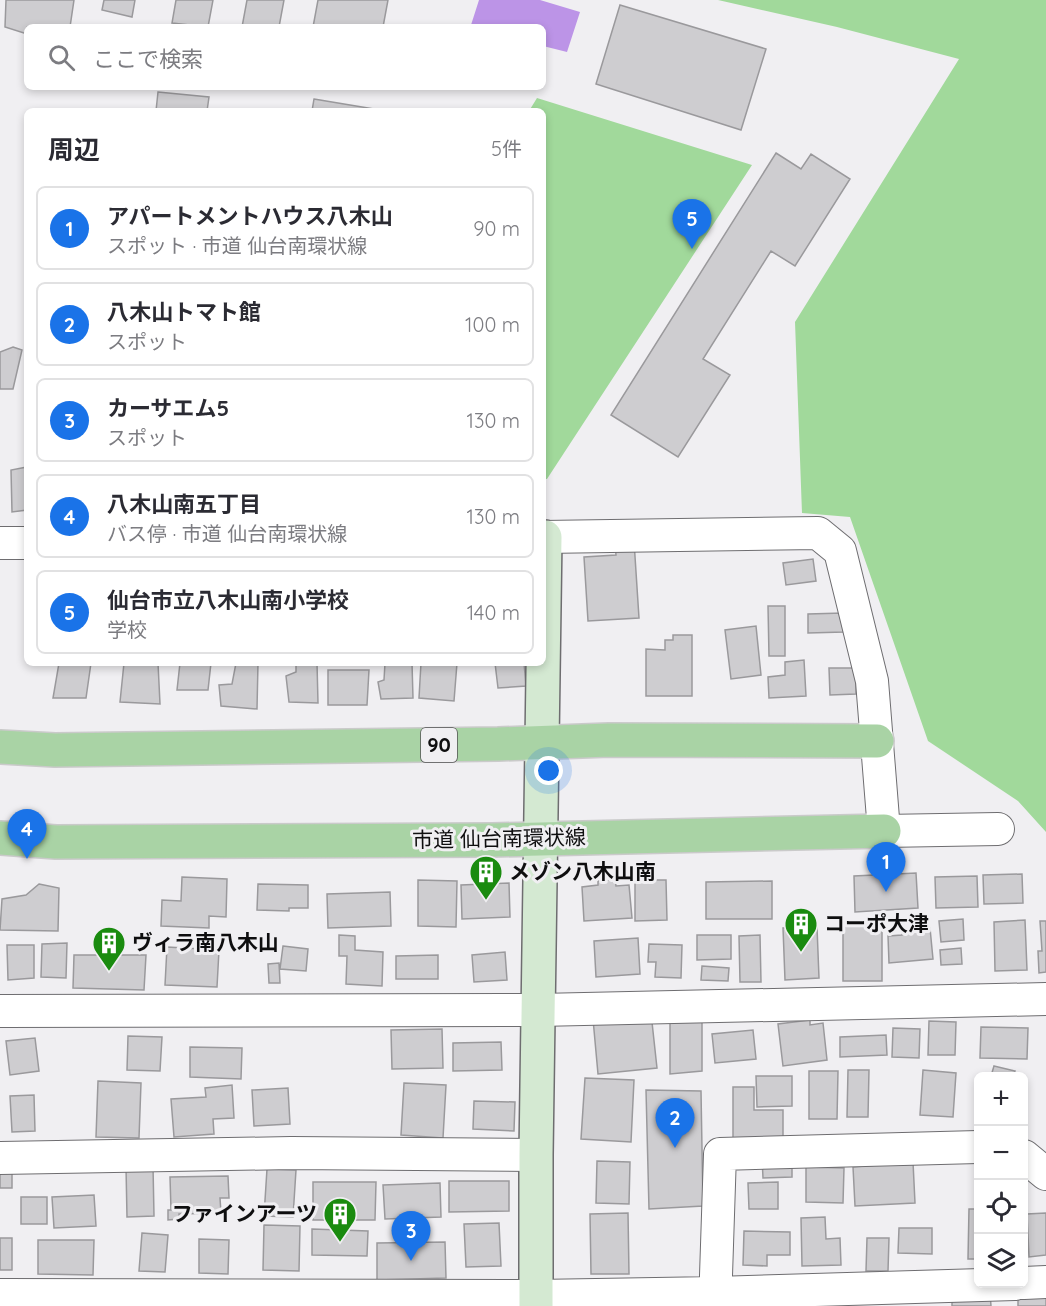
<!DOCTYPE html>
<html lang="ja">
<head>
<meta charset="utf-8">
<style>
  body { margin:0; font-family:Quicksand,"Noto Sans JP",sans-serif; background:#f2f2f3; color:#2b2b33 }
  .controls { position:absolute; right:18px; bottom:18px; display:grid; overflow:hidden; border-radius:9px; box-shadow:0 3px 9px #0003 }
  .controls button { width:54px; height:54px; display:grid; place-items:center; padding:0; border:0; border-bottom:2px solid #e1e1e2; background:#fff; color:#2b2b33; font:30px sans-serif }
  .you { position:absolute; left:549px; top:771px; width:21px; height:21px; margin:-15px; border:4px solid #fff; border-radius:50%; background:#1a73e8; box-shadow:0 0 0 9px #1a73e833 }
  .badge { display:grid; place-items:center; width:39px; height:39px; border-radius:50%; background:#1a73e8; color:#fff; font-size:20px; font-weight:700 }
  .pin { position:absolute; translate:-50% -50px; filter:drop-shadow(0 2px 3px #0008) }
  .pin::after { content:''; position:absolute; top:32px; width:21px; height:18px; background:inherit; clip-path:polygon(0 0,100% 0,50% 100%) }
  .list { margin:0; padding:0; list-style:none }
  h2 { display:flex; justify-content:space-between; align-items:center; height:78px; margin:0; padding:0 24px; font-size:26px }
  h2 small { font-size:20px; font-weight:400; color:#7c7c81 }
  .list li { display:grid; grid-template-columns:39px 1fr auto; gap:18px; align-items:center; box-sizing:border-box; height:84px; margin:0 12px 12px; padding:0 12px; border:2px solid #e1e1e2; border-radius:9px }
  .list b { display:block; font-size:22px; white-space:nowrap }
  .list p { margin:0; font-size:20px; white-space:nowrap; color:#7c7c81 }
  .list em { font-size:20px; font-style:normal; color:#7c7c81 }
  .icon { flex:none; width:33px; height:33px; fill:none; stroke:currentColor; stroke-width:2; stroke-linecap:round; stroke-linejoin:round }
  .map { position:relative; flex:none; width:1046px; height:1306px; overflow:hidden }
  .search { position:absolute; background:#fff; box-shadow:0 3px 9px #0003; left:24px; top:24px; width:522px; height:66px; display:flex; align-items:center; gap:15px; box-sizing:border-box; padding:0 21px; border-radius:9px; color:#7c7c81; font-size:22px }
  .panel { position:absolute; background:#fff; box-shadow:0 3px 9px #0003; left:24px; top:108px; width:522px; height:558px; border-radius:9px }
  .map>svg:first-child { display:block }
  .green { fill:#a1d99b }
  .water { fill:#bc94e7 }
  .building { fill:#cecdd0; stroke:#9a999c; stroke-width:1.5 }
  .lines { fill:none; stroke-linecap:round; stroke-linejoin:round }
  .street-casing { stroke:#6e6d70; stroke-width:34 }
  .secondary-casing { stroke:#6e6d70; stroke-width:36 }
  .primary-casing { stroke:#cacaca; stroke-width:36 }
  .street { stroke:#fff; stroke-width:32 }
  .secondary { stroke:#d4e9d2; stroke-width:33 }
  .primary { stroke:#a9d3a5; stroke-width:33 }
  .labels { text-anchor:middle; stroke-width:6; stroke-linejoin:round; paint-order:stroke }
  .shield { fill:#f0eff2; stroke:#525253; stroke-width:1.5 }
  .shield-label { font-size:20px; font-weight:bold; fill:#0e0e0f }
  .street-label { font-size:21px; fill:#0e0e0f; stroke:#f0eff2 }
  .poi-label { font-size:21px; font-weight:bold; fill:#0e0e0f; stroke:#f0eff2; text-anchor:start }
</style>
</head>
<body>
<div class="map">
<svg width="1046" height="1306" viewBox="0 0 1046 1306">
  <rect width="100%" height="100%" fill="#f0eff2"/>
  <!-- green -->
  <path class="green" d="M718 0H1046V832L1018 801 928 741 850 517 802 513 795 322 959 59 837 27Z
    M537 98 752 165 547 479H543V111H529Z"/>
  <!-- water -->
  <path class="water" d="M479 0H540L580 12 567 52 543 46V27H477L471 25Z"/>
  <!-- building -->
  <path class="building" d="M6 0H74L70 27H27V34L5 27Z
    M104 0H135L132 17 102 10Z
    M176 0H213L208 27 172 23Z
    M247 0H284L279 27H242Z
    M318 0H388L383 27H313Z
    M620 5 766 49 741 130 596 84Z
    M158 92 209 97 207 111H156Z
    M314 99 386 111H312Z
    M776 153 801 169 811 154 850 179 795 266 771 251 703 359 730 375 678 457 611 415Z
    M13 347 22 350 13 389H0V352Z
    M27 467V510L12 512 11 470Z
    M634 541 639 618 588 621 584 557 616 555 615 542Z
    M813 559 816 581 786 585 783 563Z
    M768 606H785V656H769Z
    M843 613 844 632 808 633V614Z
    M756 626 761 675 731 679 725 630Z
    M673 635H692V696H646V649L665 650V640H673Z
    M804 660 806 696 769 698 768 677 785 675V662Z
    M59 663H91L86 698H53Z
    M124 663H158L160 704 120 702Z
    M180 663H211L208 690H177Z
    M236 663H258L257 709 221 706 219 685 232 684Z
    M296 663H317L318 703 289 702 286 676 296 672Z
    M385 663H412L413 698 381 699 378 682 384 680Z
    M421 663H457L454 701 419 698Z
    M495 663H524L526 686 498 688Z
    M829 668H856V694L830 695Z
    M328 670H369L367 705H328Z
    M916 873 918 908 855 912 854 876Z
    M1022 874 1023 903 984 904 983 875Z
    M977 876 978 907 936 908 935 877Z
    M182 877 227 879 226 917 209 916V928L161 926 162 900 181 901Z
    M615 879 616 886 629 885 632 918 584 921 582 887 598 885V881Z
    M418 880 457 881 456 927 418 926Z
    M635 880H666L667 920 635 921Z
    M772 881V919H706V882Z
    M509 883 510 917 462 919 461 885Z
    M39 884 59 888 58 931 0 930 2 899 26 895Z
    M258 884 308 885V908H289V911L257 910Z
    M390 892 391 926 328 928 327 894Z
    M963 919 964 940 941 942 939 921Z
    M1025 920 1027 970 995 971 994 922Z
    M1040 921H1046V972L1039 973 1038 951H1042Z
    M843 925H882V981H843Z
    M817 927 819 978 785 980 783 928Z
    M930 928 933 959 889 963 888 936 902 935V930Z
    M339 935 355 936V950L383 952 382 986 346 984 347 956H339Z
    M697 935H731V959L697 960Z
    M760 935 761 982H740L739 936Z
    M638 938 640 974 596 977 594 941Z
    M67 943 66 978 41 977 42 944Z
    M649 944 682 945 681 978 655 977 656 962H648Z
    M7 945H34V978L8 980Z
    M283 946 308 949 306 971 280 969Z
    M167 947 219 950 217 987 165 985Z
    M961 948 962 964 941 965 940 950Z
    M505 952 507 980 474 982 472 955Z
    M74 955H146L144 990 73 988Z
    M438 955V979H396V956Z
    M279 963 280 983H269L268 964Z
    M702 966 729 968 728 981 701 980Z
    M651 1013 657 1068 598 1074 593 1019Z
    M702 1019V1071L670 1074V1022Z
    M810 1020V1025L823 1023 827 1060 783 1066 778 1024Z
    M929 1021 956 1022 955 1055H928Z
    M981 1027 1028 1028 1027 1059 980 1058Z
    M893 1028 920 1029 919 1058 892 1057Z
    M442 1029 443 1068 392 1069 391 1030Z
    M753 1030 756 1059 715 1063 712 1034Z
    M886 1035 887 1055 840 1057V1037Z
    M128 1036 162 1037 160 1071 127 1070Z
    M35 1038 39 1071 10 1075 6 1041Z
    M501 1042 502 1070 453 1071V1043Z
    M190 1047 242 1048 241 1079 190 1077Z
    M994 1066 1015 1071 1013 1076H991Z
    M848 1070H869L868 1117H847Z
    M923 1070 956 1073 953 1117 920 1115Z
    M809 1071H838L837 1119H809Z
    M756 1076H792V1106L757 1107Z
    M585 1078 634 1080 631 1142 581 1139Z
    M98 1081 141 1083 139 1138 96 1137Z
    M404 1083 446 1085 443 1138 401 1135Z
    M232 1085 234 1118 213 1119 214 1134 174 1137 171 1099 206 1097 205 1088Z
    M733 1087H754V1110H783V1143L733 1144Z
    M288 1088 290 1124 254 1126 252 1090Z
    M646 1090 701 1091 703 1206 649 1209Z
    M34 1095 35 1131 12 1132 10 1096Z
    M474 1101 515 1102 514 1131 473 1129Z
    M792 1156V1177L763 1178 762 1157Z
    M597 1161 630 1162 629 1204 596 1203Z
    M913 1162 915 1203 855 1206 853 1167Z
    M153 1166 154 1216 127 1217 126 1167Z
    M806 1167 844 1168 843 1203 806 1202Z
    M0 1168H12V1188H0Z
    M267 1169 296 1170 293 1217 264 1216Z
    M228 1176 229 1198H220L221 1213 179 1214V1219L168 1220V1210H171L170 1177Z
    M449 1181H509V1211L449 1212Z
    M313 1182H376L375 1220H313Z
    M778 1182V1209H749L748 1183Z
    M440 1183 441 1217 385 1219 383 1185Z
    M94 1195 96 1226 54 1228 52 1197Z
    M21 1197H47V1224H21Z
    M969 1209H978V1259H968Z
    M628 1213 629 1274H591L590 1214Z
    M1046 1213V1255L1029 1257 1027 1214Z
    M825 1217 826 1239 840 1238 841 1265 802 1266 801 1218Z
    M499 1223 501 1266 466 1267 464 1224Z
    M264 1225 300 1226 299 1271 263 1270Z
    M899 1228H932V1254L898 1253Z
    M312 1229 368 1231 367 1256 312 1255Z
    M744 1231 790 1232V1255H767V1266L743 1265Z
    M142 1233 168 1235 165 1272 139 1271Z
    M0 1238H12V1270H0Z
    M867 1238H889L888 1271H866Z
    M199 1239 229 1240 228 1274 199 1273Z
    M38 1240H94L93 1275 38 1274Z
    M445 1242 446 1278 377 1280V1243Z
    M990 1293 991 1306H952V1295Z
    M1046 1295V1306H1018V1297Z"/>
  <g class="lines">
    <!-- street casing -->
    <g class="street-casing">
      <path id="street" d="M543 537 818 533 840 551 872 681 884 831 998 829
        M0 543H27
        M0 1011 539 1010 1046 999
        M1024 1156 1046 1174
        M0 1158 291 1153 536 1155
        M1024 1283 1046 1282
        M0 1295 536 1296 715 1293 1015 1284
        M715 1306 720 1154 978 1147"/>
    </g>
    <!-- secondary casing -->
    <g class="secondary-casing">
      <path id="secondary" d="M536 1306V1155L545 537"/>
    </g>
    <!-- primary casing -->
    <g class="primary-casing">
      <path id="primary" d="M0 747 55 750 498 744 609 740 877 741
        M0 838 56 842 492 840 884 831"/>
    </g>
    <!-- street -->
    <use href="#street" class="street"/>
    <!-- secondary -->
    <use href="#secondary" class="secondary"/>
    <!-- primary -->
    <use href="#primary" class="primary"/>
  </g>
  <!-- icons -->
  <defs>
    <g id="building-pin" transform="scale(1.725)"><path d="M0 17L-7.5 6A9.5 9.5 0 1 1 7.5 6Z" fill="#1a8b0f" stroke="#f0eff2"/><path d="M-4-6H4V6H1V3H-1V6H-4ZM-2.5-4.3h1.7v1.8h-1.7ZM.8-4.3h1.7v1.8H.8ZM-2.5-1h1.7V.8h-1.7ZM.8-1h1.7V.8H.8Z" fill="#fff"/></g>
  </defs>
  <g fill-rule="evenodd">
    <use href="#building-pin" x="486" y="872"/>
    <use href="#building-pin" x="801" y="924"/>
    <use href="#building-pin" x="109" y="943"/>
    <use href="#building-pin" x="340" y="1214"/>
  </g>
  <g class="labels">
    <!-- shield labels -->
    <rect class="shield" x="421" y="728" width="36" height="34" rx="4.5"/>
    <g class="shield-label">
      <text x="439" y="752">90</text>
    </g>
    <!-- street labels -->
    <g class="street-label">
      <text transform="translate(499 839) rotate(-1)" y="7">市道 仙台南環状線</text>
    </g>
    <!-- poi labels -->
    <g class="poi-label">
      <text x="509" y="879">メゾン八木山南</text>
      <text x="824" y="931">コーポ大津</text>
      <text x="132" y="950">ヴィラ南八木山</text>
      <text x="317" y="1221" text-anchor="end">ファインアーツ</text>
    </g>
  </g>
</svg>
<div class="controls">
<button>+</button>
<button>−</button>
<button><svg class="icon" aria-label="locate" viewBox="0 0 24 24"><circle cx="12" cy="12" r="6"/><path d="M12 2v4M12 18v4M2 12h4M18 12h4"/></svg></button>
<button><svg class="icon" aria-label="layers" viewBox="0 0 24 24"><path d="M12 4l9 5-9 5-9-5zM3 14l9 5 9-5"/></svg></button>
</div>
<div class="you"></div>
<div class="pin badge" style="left:886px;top:892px">1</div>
<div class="pin badge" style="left:675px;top:1148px">2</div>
<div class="pin badge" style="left:411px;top:1261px">3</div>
<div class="pin badge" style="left:27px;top:859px">4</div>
<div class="pin badge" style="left:692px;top:249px">5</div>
<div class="search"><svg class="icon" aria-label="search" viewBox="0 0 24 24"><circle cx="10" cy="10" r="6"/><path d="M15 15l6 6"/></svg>ここで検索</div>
<section class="panel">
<h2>周辺<small>5件</small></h2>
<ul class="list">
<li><span class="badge">1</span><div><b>アパートメントハウス八木山</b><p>スポット · 市道 仙台南環状線</p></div><em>90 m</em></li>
<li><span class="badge">2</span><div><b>八木山トマト館</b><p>スポット</p></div><em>100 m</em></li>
<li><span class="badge">3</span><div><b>カーサエム5</b><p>スポット</p></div><em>130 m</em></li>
<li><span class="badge">4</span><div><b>八木山南五丁目</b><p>バス停 · 市道 仙台南環状線</p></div><em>130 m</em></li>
<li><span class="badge">5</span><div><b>仙台市立八木山南小学校</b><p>学校</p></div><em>140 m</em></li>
</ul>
</section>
</div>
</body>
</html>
